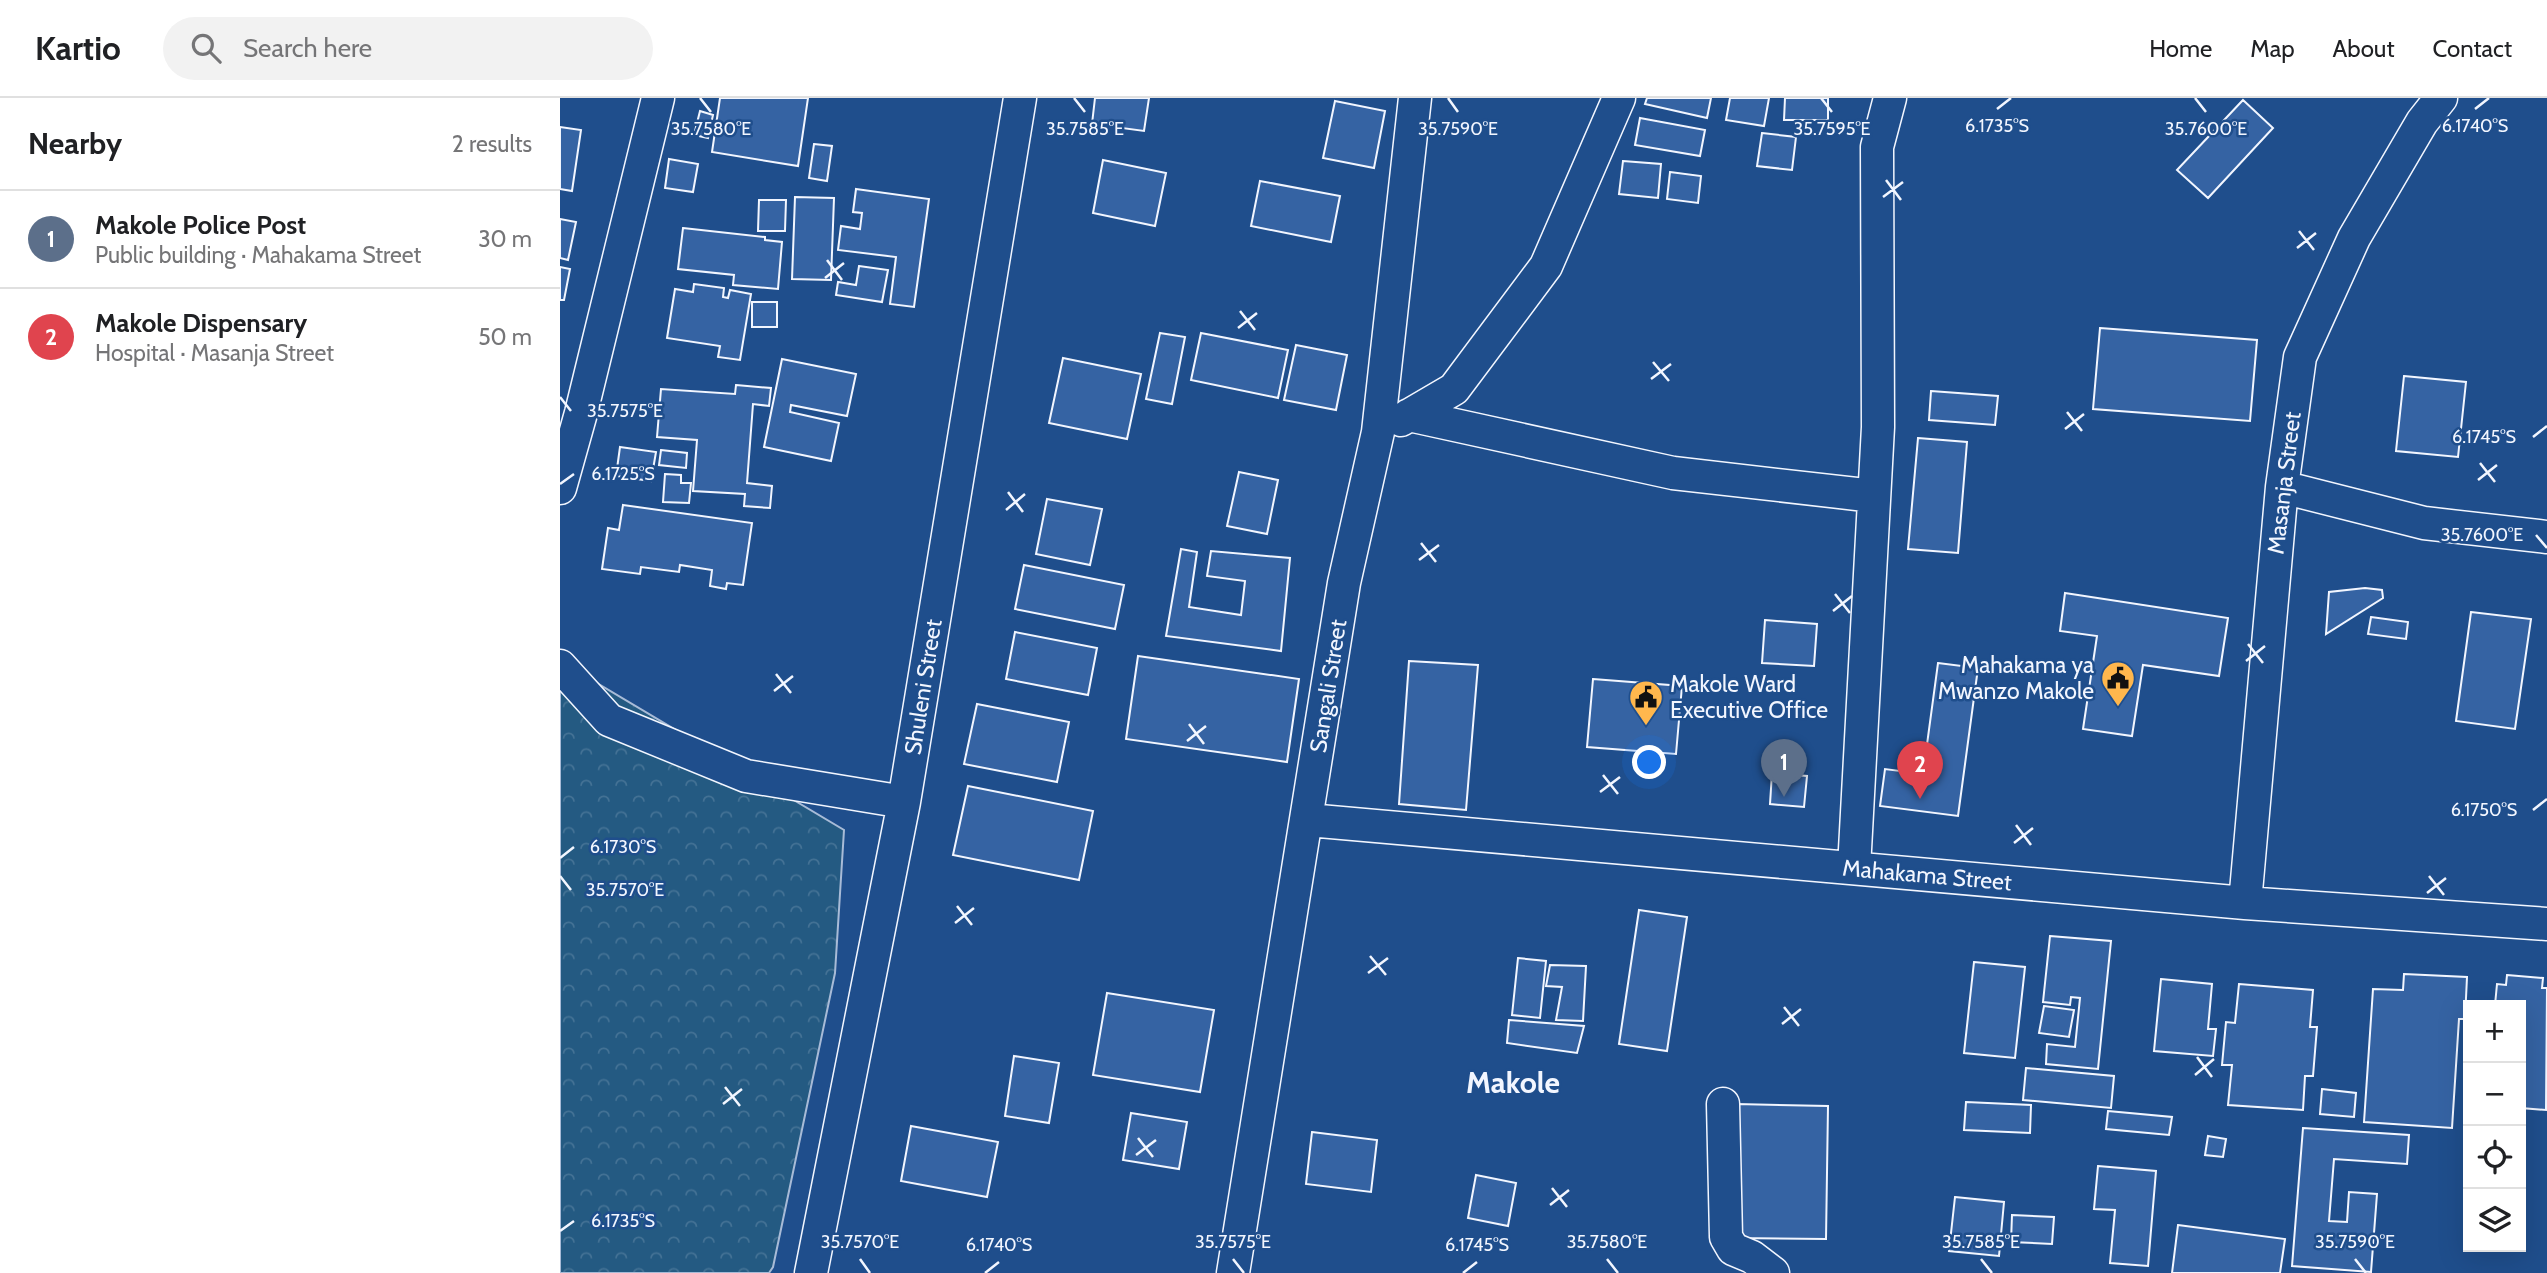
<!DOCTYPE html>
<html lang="en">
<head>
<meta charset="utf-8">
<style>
  body { margin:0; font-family:Cabin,sans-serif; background:#f2f2f2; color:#202124 }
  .controls { position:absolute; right:21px; bottom:21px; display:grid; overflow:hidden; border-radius:0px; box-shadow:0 7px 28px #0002 }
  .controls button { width:63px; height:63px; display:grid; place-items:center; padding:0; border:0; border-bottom:2px solid #e0e0e0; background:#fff; color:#202124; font:35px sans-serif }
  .you { position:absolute; left:1090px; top:665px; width:24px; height:24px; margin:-18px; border:5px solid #fff; border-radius:50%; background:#1a73e8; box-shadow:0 0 0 10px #1a73e833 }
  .badge { display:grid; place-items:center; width:46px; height:46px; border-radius:50%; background:#846436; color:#fff; font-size:23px; font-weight:700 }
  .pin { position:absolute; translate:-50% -58px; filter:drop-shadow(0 2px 4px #0008) }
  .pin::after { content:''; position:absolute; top:37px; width:24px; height:21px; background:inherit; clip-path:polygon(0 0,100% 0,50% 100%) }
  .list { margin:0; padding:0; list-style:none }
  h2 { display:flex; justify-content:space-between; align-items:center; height:91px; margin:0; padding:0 28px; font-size:30px }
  h2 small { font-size:23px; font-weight:400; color:#757577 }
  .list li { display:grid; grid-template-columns:46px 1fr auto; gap:21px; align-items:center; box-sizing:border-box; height:98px; padding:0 28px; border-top:2px solid #e0e0e0 }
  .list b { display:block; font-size:26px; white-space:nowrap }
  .list p { margin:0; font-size:23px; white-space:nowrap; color:#757577 }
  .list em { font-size:23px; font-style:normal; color:#757577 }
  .icon { flex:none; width:38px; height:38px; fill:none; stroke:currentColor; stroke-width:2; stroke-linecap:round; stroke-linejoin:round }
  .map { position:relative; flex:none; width:1987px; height:1175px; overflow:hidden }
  header { display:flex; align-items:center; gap:42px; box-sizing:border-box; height:98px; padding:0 35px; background:#fff; border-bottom:2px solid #e0e0e0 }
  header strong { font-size:33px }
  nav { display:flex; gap:38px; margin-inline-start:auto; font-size:24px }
  .search { width:490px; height:63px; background:#f2f2f2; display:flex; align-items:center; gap:18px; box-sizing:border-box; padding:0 24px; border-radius:38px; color:#757577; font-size:26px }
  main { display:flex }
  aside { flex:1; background:#fff }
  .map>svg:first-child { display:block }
  .park { fill:url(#park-crowns); stroke:#a8bbd7; stroke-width:2 }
  .building { fill:#3563a3; stroke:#f2f6ff; stroke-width:2 }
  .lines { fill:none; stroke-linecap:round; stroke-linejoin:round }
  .street-casing { stroke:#f2f6ff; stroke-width:35 }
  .street { stroke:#1f4e8c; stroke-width:32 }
  .ticks { fill:none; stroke:#f2f6ff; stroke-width:2.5 }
  .labels { text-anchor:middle; stroke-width:5; stroke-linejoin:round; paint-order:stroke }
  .street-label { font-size:23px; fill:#f2f6ff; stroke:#1f4e8c }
  .poi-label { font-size:23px; fill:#f2f6ff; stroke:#1f4e8c; text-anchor:end }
  .district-label { font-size:30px; font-weight:bold; fill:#f2f6ff; stroke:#1f4e8c }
  .ticks-label { font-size:18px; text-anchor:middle; fill:#f2f6ff; stroke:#1f4e8c; stroke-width:5; stroke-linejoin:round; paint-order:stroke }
</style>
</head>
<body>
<header>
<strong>Kartio</strong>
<div class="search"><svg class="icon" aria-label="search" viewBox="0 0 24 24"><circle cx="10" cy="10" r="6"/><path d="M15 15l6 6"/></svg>Search here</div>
<nav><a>Home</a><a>Map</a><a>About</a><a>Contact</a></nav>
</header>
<main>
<aside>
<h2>Nearby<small>2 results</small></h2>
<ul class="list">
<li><span class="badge" style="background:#5c6f8a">1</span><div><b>Makole Police Post</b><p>Public building · Mahakama Street</p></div><em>30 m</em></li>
<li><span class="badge" style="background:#e0444e">2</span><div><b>Makole Dispensary</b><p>Hospital · Masanja Street</p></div><em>50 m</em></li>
</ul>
</aside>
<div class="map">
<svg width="1987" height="1175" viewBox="0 0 1987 1175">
  <defs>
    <pattern id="park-crowns" width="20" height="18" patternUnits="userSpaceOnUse" patternTransform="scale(1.75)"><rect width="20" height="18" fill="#245a82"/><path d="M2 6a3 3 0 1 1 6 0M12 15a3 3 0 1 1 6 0" fill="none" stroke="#447295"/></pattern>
  </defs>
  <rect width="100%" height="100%" fill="#1f4e8c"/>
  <!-- park -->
  <path class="park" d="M0 563 284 732 275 875 213 1169 209 1175H0Z"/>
  <!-- building -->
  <path class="building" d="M160 0H248L238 68 152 54Z
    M535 0H589L584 33 532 26Z
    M1087 0H1151L1147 20 1085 6Z
    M1170 0H1209L1204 28 1166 22Z
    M1225 0H1268V22H1224Z
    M1683 2 1713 30 1648 100 1617 72Z
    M775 3 825 13 814 70 763 60Z
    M140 13 153 17 148 40 134 37Z
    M1080 20 1145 32 1140 58 1075 47Z
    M0 29 21 32 12 93 0 91Z
    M1202 35 1236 39 1232 72 1197 68Z
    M254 46 272 48 267 83 249 80Z
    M109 61 138 66 133 94 105 90Z
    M543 62 606 75 595 128 533 115Z
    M1063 63 1101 66 1098 100 1059 96Z
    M1110 74 1141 78 1138 105 1107 101Z
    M700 83 780 98 771 144 691 128Z
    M296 91 369 101 354 209 330 206 336 159 278 152 281 128 300 131 302 115 293 114Z
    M235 99 274 100 271 182 232 181Z
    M199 102H226L225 133H198Z
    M0 121 16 124 8 162 0 160Z
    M123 130 205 139V142L222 144 218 191 173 187 174 177 118 171Z
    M299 168 328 172 322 204 276 197 278 184 296 187Z
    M0 169 10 171 4 202H0Z
    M134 186 164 190 163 199 168 200 170 192 191 196 180 262 158 259 160 248 107 240 115 191 133 194Z
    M192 204H217V229H192Z
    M1540 230 1697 242 1690 323 1533 311Z
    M600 235 625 239 612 306 586 301Z
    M641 235 728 252 718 300 631 282Z
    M736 247 787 257 776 312 724 302Z
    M503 260 581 276 567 341 489 325Z
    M222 261 296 276 287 318 231 307 230 314 279 325 271 363 204 349Z
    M1844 278 1906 284 1898 359 1836 353Z
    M176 287 211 290 209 308 193 306 187 385 212 388 210 410 184 408 185 396 133 393 137 342 97 339 101 291 175 296Z
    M1371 293 1438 298 1435 327 1369 322Z
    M1358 340 1407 344 1398 455 1348 451Z
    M60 349 96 354 91 383 56 378Z
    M101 352 127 355 126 370 99 367Z
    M679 374 718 382 707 436 667 428Z
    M105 376 121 377V385H131L129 405 103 404Z
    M487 401 542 411 530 467 476 456Z
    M63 407 192 425 183 487 167 485 166 491 150 488 152 472 120 467 119 474 81 469 80 476 42 471 48 430 59 432Z
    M621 451 637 454 629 509 681 517 685 483 647 478 651 453 730 460 721 553 606 538Z
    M464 467 564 487 555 531 455 511Z
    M1805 490 1822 492 1823 500 1766 536 1769 494Z
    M1505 495 1668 520 1659 578 1583 567 1572 638 1523 631 1537 538 1500 533Z
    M1911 514 1971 521 1955 631 1896 623Z
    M1811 519 1848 524 1846 541 1808 536Z
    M1205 522 1257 526 1254 568 1202 565Z
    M455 534 537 550 528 597 446 581Z
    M578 558 739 581 727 664 566 641Z
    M849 563 918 567 906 712 839 706Z
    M1378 565 1418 570 1398 718 1320 708 1325 671 1363 676Z
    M1033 581 1122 588 1116 656 1027 649Z
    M417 606 509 624 497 684 404 666Z
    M1212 675 1247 678 1244 709 1210 706Z
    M408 688 533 713 519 782 393 757Z
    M1079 812 1127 819 1107 953 1059 946Z
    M1490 838 1551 843 1538 971 1486 966 1487 946 1515 949 1520 900 1511 899 1510 907 1483 904Z
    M958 860 986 863 980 920 952 917Z
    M1414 864 1465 869 1455 960 1404 955Z
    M990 867 1026 868 1023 923 996 922 1002 889 986 888Z
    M1844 876 1907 879 1905 921H1899L1892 1030 1804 1024 1813 891 1843 892Z
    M1947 877 1983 880 1982 890H1987L1986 1012 1961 1010V907H1935L1937 886 1946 887Z
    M1601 881 1652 886 1648 931H1656L1653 958 1594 953Z
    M1679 886 1753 892 1750 929H1757L1753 978H1745L1743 1012 1668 1007 1672 967H1662L1666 924 1675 925Z
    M547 895 654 912 640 994 533 977Z
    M1484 908 1514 912 1509 939 1479 935Z
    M949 922 1024 928 1017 955 947 945Z
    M454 958 499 965 489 1025 445 1018Z
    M1466 970 1554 978 1551 1010 1463 1002Z
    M1762 991 1796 995 1794 1019 1760 1016Z
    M1406 1004 1471 1007 1470 1035 1404 1032Z
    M1176 1006 1268 1008 1266 1141 1174 1140Z
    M1548 1013 1612 1019 1609 1037 1546 1031Z
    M571 1015 627 1024 619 1071 563 1062Z
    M351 1028 438 1044 427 1099 341 1083Z
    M1743 1030 1849 1037 1847 1066 1774 1061 1769 1123 1787 1124 1789 1094 1817 1096 1811 1174 1732 1168Z
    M752 1034 817 1042 811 1094 746 1086Z
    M1648 1038 1666 1041 1663 1059 1645 1057Z
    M1538 1068 1596 1073 1588 1168 1550 1165 1555 1112 1534 1111Z
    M916 1077 956 1085 948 1128 908 1120Z
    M1395 1099 1444 1104 1439 1158 1389 1153Z
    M1452 1117 1494 1119 1492 1146 1451 1144Z
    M1618 1127 1725 1141 1720 1175H1612Z"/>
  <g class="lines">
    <!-- street casing -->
    <g class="street-casing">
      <path id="street" d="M849 317 1113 375 1314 398
        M841 322 894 291 986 168 1059 0
        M1722 389 1864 425 1987 439
        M0 390 21 315 98 0
        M0 568 49 622 186 678 344 704
        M748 722 1685 805 1987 826
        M1294 770 1318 329 1317 49 1330 0
        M1685 805 1722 389 1740 259 1794 140 1862 24 1881 0
        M1163 1006 1166 1139 1173 1151 1192 1159 1213 1175
        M251 1175 344 704 460 0
        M673 1175 784 485 818 334 855 0"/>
    </g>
    <!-- street -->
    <use href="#street" class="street"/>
  </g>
  <!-- ticks -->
  <path class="ticks" d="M140 0 151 14M514 0 525 14M888 0 898 14M1261 0 1272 14M1635 0 1646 14M1437 11 1451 0M1915 11 1929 0M1326 82 1341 102M1323 99 1343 84M1739 133 1754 152M1737 150 1756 135M267 162 282 182M265 180 284 165M680 213 695 232M678 230 697 215M1093 264 1109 283M1091 281 1111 266M0 299 11 313M1507 314 1522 333M1505 331 1524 316M1973 339 1987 328M1920 365 1935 384M1918 382 1937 367M0 386 14 376M448 394 463 414M446 412 465 396M1976 437 1987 450M861 445 876 464M859 462 879 447M1275 496 1290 515M1273 513 1292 498M1688 546 1703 565M1686 563 1705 548M216 576 231 595M214 593 233 578M629 626 644 646M627 643 646 628M1043 677 1058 696M1040 694 1060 679M1973 712 1987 701M1456 727 1471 747M1454 745 1473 730M0 760 14 749M0 778 11 792M1869 778 1884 797M1867 795 1886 780M397 808 412 827M395 825 414 810M810 858 826 877M808 875 828 860M1224 909 1239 928M1222 926 1241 911M1637 959 1652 979M1635 977 1654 961M165 989 180 1008M163 1006 182 991M578 1040 593 1059M576 1057 596 1042M992 1090 1007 1109M990 1107 1009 1092M0 1133 14 1123M300 1161 310 1175M673 1161 684 1175M1047 1161 1058 1175M1421 1161 1432 1175M1795 1161 1806 1175M425 1175 439 1164M903 1175 917 1164"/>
  <!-- icons -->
  <defs>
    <g id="civic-pin" transform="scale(1.75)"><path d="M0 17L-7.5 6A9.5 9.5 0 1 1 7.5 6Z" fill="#ffb74d" stroke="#1f4e8c"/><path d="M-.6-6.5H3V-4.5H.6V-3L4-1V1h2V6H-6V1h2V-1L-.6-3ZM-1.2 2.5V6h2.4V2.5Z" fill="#111"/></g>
  </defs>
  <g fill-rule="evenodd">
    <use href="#civic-pin" x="1558" y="580"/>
    <use href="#civic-pin" x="1086" y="599"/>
  </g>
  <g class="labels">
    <!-- street labels -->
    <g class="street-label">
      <text transform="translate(1724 385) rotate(-83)" y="8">Masanja Street</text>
      <text transform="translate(768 588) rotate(-81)" y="8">Sangali Street</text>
      <text transform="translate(363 589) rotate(-81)" y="8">Shuleni Street</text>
      <text transform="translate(1367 777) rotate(5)" y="8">Mahakama Street</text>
    </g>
    <!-- poi labels -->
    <g class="poi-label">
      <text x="1534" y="575">Mahakama ya<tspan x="1534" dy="26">Mwanzo Makole</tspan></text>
      <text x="1110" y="594" text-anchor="start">Makole Ward<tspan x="1110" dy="26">Executive Office</tspan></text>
    </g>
    <!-- district labels -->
    <g class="district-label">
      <text x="953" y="995">Makole</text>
    </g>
  </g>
  <g class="ticks-label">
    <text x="1437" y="34">6.1735°S</text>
    <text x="1915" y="34">6.1740°S</text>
    <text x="151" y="37">35.7580°E</text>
    <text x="525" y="37">35.7585°E</text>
    <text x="898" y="37">35.7590°E</text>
    <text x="1272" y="37">35.7595°E</text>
    <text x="1646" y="37">35.7600°E</text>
    <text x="65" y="319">35.7575°E</text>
    <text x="1924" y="345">6.1745°S</text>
    <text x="63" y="382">6.1725°S</text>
    <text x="1922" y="443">35.7600°E</text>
    <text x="1924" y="718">6.1750°S</text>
    <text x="63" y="755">6.1730°S</text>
    <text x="65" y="798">35.7570°E</text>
    <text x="63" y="1129">6.1735°S</text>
    <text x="300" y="1150">35.7570°E</text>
    <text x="673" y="1150">35.7575°E</text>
    <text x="1047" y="1150">35.7580°E</text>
    <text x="1421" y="1150">35.7585°E</text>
    <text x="1795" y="1150">35.7590°E</text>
    <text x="439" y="1153">6.1740°S</text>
    <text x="917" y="1153">6.1745°S</text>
  </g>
</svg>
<div class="controls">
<button>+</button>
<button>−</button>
<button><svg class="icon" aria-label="locate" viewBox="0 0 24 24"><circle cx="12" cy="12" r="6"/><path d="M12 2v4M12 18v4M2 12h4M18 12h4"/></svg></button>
<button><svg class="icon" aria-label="layers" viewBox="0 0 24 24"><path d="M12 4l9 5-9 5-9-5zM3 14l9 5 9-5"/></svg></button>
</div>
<div class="you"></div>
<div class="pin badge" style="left:1224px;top:699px;background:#5c6f8a">1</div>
<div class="pin badge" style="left:1360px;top:701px;background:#e0444e">2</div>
</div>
</main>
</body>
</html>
